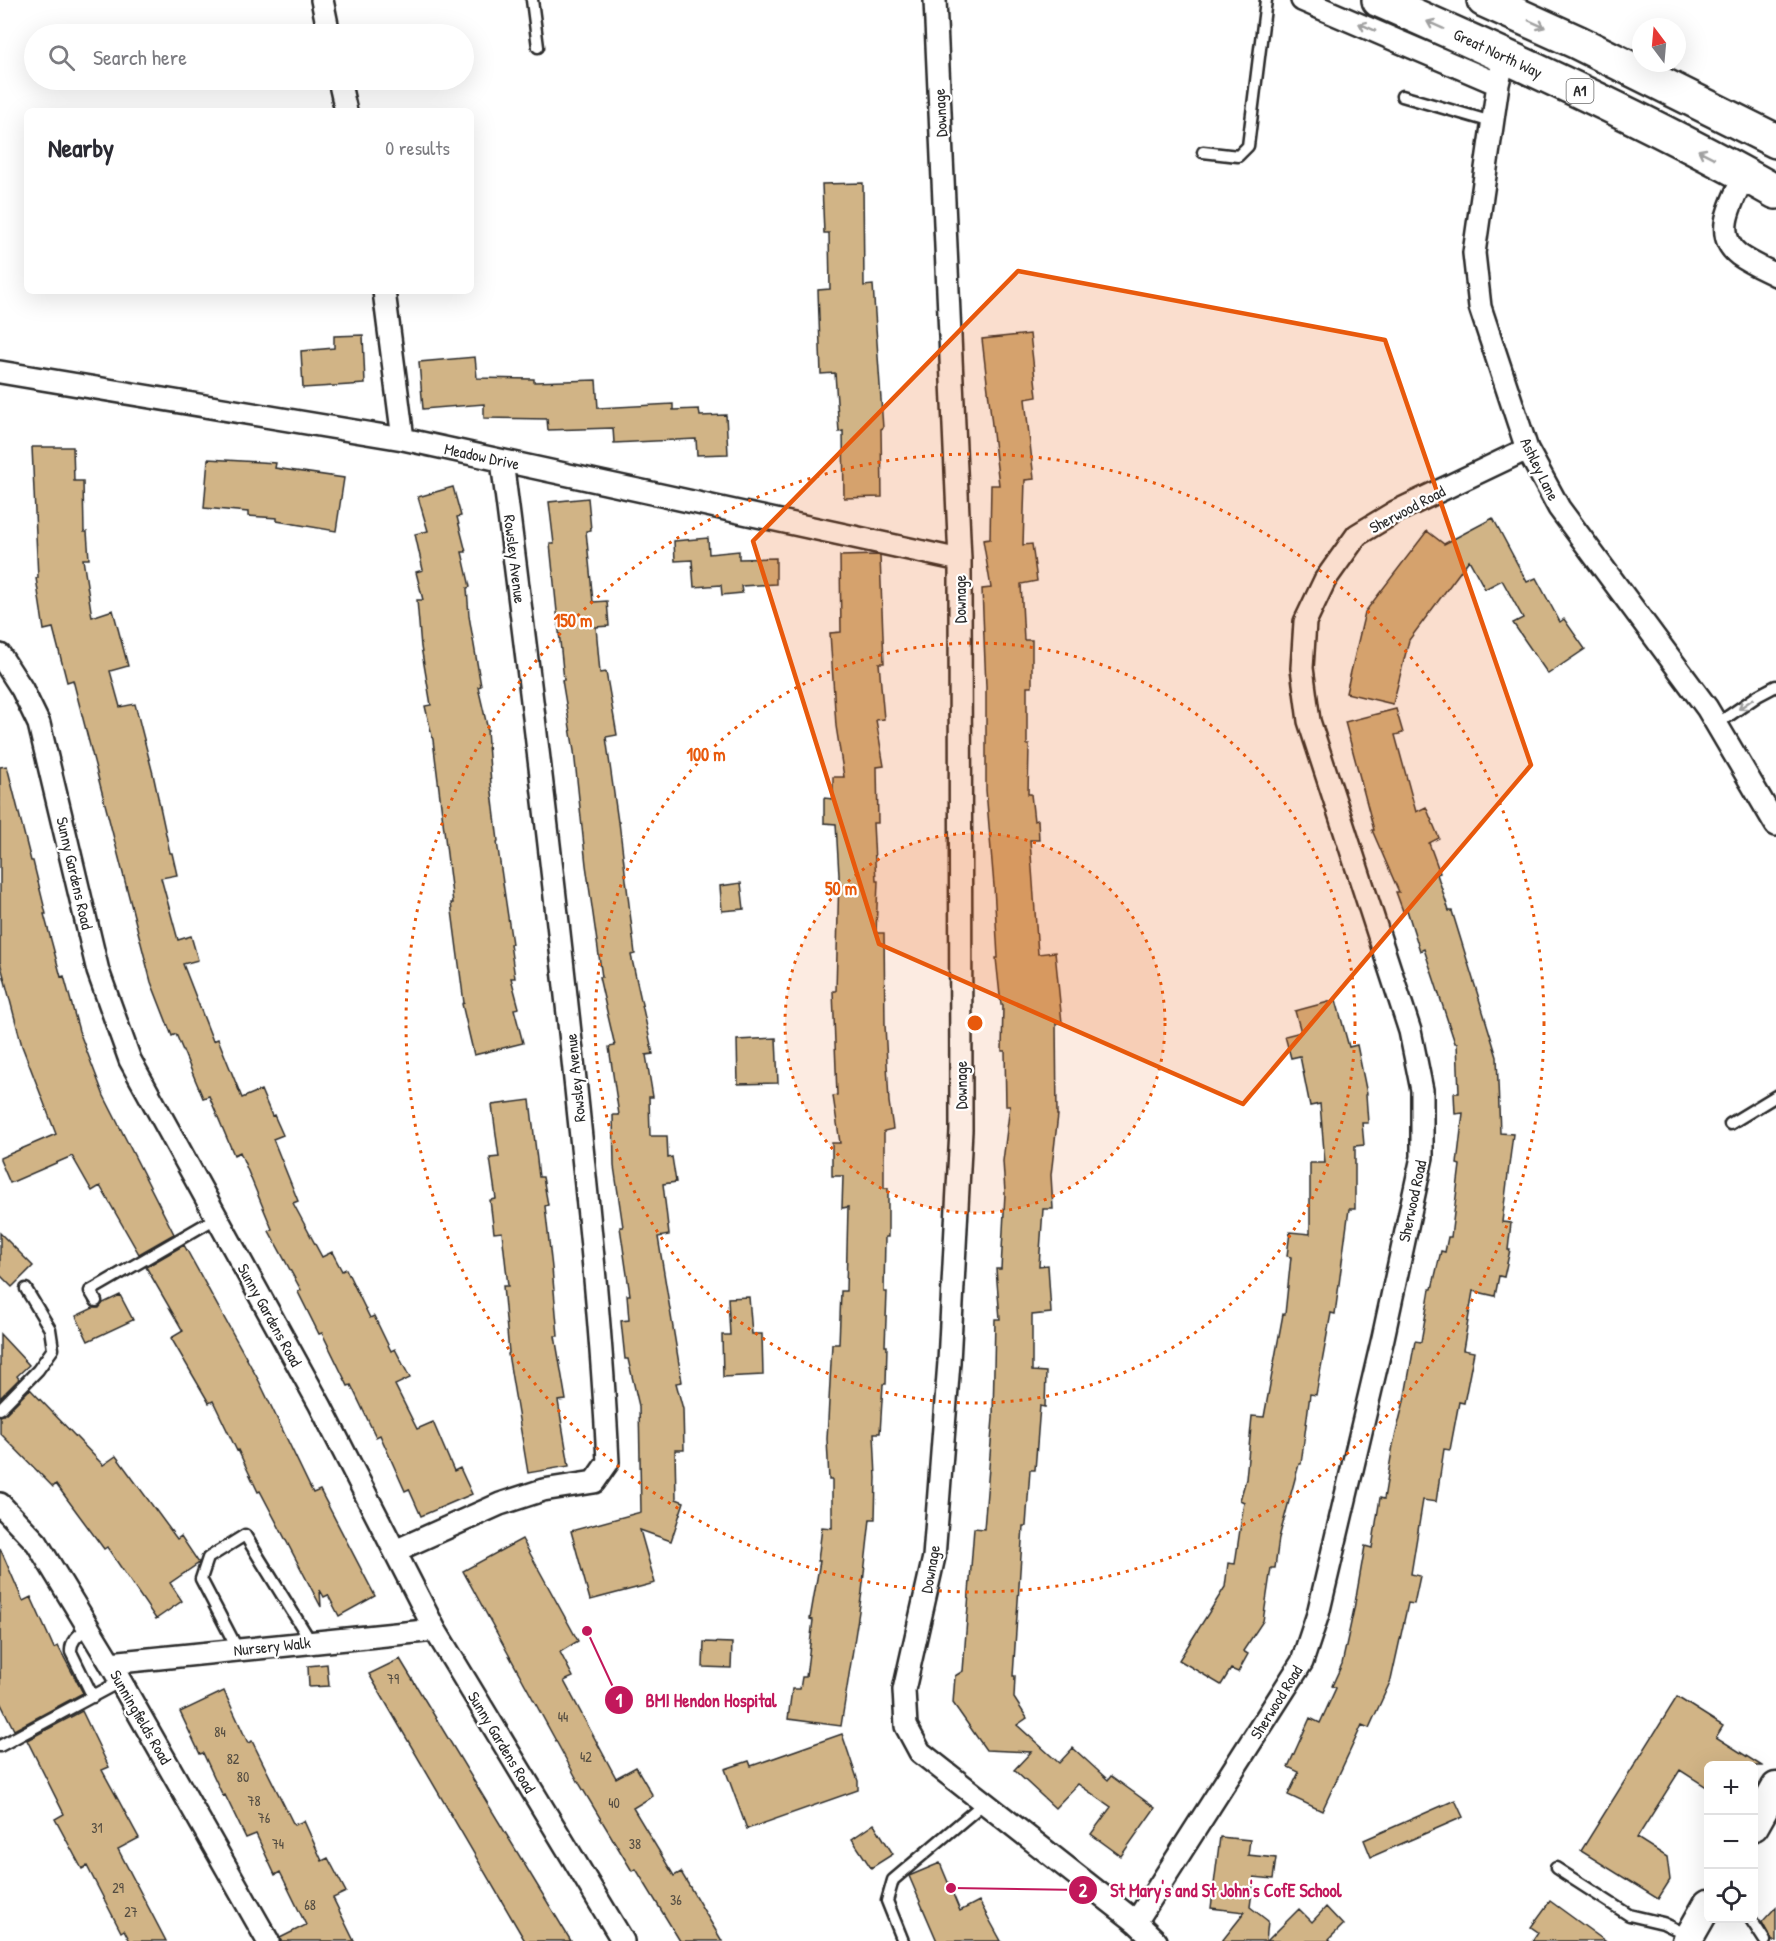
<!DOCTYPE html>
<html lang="en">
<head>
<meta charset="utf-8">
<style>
  body { margin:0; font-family:"Patrick Hand",sans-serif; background:#f2f2f3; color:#2b2b33 }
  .controls { position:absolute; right:18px; bottom:18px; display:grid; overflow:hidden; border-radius:9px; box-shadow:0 6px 24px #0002 }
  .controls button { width:54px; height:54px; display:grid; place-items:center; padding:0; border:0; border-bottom:2px solid #e1e1e2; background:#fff; color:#2b2b33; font:30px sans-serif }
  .compass { position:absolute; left:1632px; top:18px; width:54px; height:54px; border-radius:50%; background:#fff; box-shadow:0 6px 24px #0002; rotate:344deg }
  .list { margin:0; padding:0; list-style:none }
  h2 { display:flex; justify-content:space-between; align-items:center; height:78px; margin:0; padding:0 24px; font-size:26px }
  h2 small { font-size:20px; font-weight:400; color:#7c7c81 }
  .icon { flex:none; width:33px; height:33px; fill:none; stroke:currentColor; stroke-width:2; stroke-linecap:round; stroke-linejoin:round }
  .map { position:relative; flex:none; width:1776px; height:1941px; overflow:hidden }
  .search { position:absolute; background:#fff; box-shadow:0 6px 24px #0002; left:24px; top:24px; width:450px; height:66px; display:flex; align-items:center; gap:15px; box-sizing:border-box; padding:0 21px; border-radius:33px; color:#7c7c81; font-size:22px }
  .panel { position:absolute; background:#fff; box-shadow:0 6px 24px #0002; left:24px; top:108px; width:450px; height:186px; border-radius:9px }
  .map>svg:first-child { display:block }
  .building { fill:#d1b486; stroke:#2b2b2b; stroke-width:1.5 }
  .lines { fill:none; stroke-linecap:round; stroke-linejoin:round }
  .lane-casing { stroke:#2b2b2b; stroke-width:15 }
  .street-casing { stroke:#2b2b2b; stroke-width:26 }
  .secondary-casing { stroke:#2b2b2b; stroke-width:33 }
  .highway-casing { stroke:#2b2b2b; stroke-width:38 }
  .lane { stroke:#fff; stroke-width:10 }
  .street { stroke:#fff; stroke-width:21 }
  .secondary { stroke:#fff; stroke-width:28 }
  .highway { stroke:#fff; stroke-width:33 }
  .oneway { stroke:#a0a0a0 }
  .marked { fill:#e8590c; fill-opacity:0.2; stroke:#e8590c; stroke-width:4.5; stroke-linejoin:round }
  .ring { fill:none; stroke:#e8590c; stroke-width:3; stroke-dasharray:3 6 }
  .labels { text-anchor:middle; stroke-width:4.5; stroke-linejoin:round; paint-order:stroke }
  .number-label { font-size:14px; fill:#544d42 }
  .shield { fill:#fff; stroke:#6b6b6b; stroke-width:1.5 }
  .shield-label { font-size:15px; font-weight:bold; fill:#2b2b2b }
  .street-label { font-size:16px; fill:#2b2b2b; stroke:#fff }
  .centre { fill:#e8590c; stroke:#fff; stroke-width:3 }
  .ring-label { font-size:18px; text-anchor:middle; font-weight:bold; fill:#e8590c; stroke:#fff; stroke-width:4.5; stroke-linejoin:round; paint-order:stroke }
  .leader { fill:none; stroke:#c2185b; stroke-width:2 }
  .callout-dot { fill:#c2185b; stroke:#fff; stroke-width:2 }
  .mark-label { font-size:18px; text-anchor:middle; font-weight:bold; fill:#fff }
  .callout-label { font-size:18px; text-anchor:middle; font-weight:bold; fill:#c2185b; stroke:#fff; stroke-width:4.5; stroke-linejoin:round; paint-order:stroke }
</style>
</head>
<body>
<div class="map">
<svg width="1776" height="1941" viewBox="0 0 1776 1941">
  <rect width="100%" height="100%" fill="#fff"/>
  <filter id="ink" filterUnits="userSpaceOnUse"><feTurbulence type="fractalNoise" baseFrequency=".0167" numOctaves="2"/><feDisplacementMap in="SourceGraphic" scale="12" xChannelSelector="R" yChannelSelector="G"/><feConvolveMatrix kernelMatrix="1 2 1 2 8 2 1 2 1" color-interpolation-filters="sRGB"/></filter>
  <g filter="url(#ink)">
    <!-- building -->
    <path class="building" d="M863 183 864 286 873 285 883 428 881 429 882 497 844 498 843 431 839 432 835 373 821 374 818 290 830 289 829 233H824L822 184Z
      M1030 334 1037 397 1025 399 1034 479 1025 480 1023 545 1032 544 1037 581 1021 584 1024 640H1032V687H1027V745H1029L1028 794H1031L1034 821 1038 820 1039 840H1030L1038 954 1055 952 1062 1023H1056L1057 1115H1058L1051 1175 1053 1209H1043L1039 1266 1048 1265 1051 1313 1032 1315V1371L1046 1372 1045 1407 1040 1406 1035 1470H1030L1026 1526H1023L1013 1676H1015L1014 1698 1027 1718 1017 1725 1059 1763 1073 1748 1108 1780 1111 1776 1155 1808 1121 1856 1091 1834 1111 1807 1078 1784 1055 1808 1014 1770 1031 1752 986 1750 953 1703 955 1676 963 1671 974 1528 984 1529 993 1418 995 1319H1000L996 1269H1001L1005 1193 1003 1161 1010 1106H1006L1005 1051H1002L1003 1005H1001L996 958H998L994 886 986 790V687L982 589 991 588 983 540 990 539 991 485H999L982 339Z
      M363 335 365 384 303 388 301 351 334 348V336Z
      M475 357 477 378 534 379V382L596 380 598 408 673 404V410L699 409 700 416 726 415 728 454 697 455 696 439 614 443 613 428 548 430 547 419 484 418V404L423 409 419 362Z
      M32 447H73L74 481H83L84 532H87L89 559H83L92 617 113 610 128 666 110 671 120 707 135 704 153 774 170 853H172L177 875 161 878 178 940 191 936 198 960 183 964 213 1041 218 1039 242 1098 261 1090 272 1116 274 1115 283 1135 273 1139 298 1201 293 1203 322 1257 332 1252 342 1271 346 1269 370 1318 374 1316 391 1351 395 1349 410 1378 395 1385 417 1429 433 1422 454 1471 460 1468 472 1494 421 1516 409 1489 405 1491 380 1435 376 1437 351 1385 348 1386 322 1333 319 1334 298 1292 301 1290 269 1231 272 1229 240 1152 234 1155 209 1096 203 1098 176 1034 172 1036 151 982 73 680 67 682 53 628 44 630 36 578H38Z
      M208 459 276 463 275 468 344 478 336 531 277 521V518L248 516V512L204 508Z
      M453 487 461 516 457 517 466 552H462L470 587 467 588 469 616 481 686 478 687 488 730H487L491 784 498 841 497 842 512 944H510L515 978H511L519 1008 514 1009 523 1043 474 1055 462 1004 464 1003 451 903H453L433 740 425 706 431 705 421 647 417 600H423L416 572 423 570 415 534 428 531 418 497Z
      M588 498 591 530 586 531 593 602 607 601 609 626 596 627 600 673 606 672 617 735 606 737 618 822H619L635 954 631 955 653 1054 646 1055 653 1097H649L650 1136H667L668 1158 672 1157 676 1182 663 1184 669 1235 658 1237 682 1382 676 1383 683 1409 684 1450H675L676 1499 684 1502 671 1541 640 1530 655 1583 590 1600 571 1531 641 1512 639 1406 628 1359H625L621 1321 629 1320 627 1295H630L620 1227H623L614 1166 613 1115H619L609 1047 615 1046 599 977H602L586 865 574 751 562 680H564L550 544H554L549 502Z
      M1493 518 1527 582 1536 578 1560 622 1564 619 1585 649 1548 674 1513 623 1523 618 1502 580 1485 589 1469 560 1409 640 1393 704 1346 693 1365 612 1427 531 1444 544Z
      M708 538 709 554 739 551V559L776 558V584L741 586 742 593 722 595 721 585 694 587 692 560 675 561 674 541Z
      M878 555 880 556 884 663H879L884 719 876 720 884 766 877 767 878 823H873L876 881H878L876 933H884L885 1025 889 1102 893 1129 884 1131V1188H888V1237H885L884 1292H887L885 1346H887L886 1384H883L880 1433H874L876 1478 875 1519H870L862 1592 841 1726 788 1719 792 1689H800L802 1677H806L813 1620 810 1619 820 1561H818L822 1527 832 1528V1480H829L827 1439 832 1344H839L841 1291H846L848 1207 842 1208 843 1176H832V1143H840L833 1096 837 1095 833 991H836L839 875 836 824 824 823V798L833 799V777H844L836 726 830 633 841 632 840 556Z
      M1396 709 1403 733 1395 735 1416 812 1426 807 1439 838 1429 843 1440 873 1437 874 1449 911H1452L1497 1057 1500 1133 1513 1134 1502 1222 1511 1223 1508 1250H1510L1504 1277 1499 1276 1495 1296 1473 1291 1463 1350 1474 1352 1464 1403 1459 1402 1450 1450 1444 1449 1436 1502 1423 1500 1411 1574 1420 1576 1414 1604 1408 1603 1391 1680 1369 1728 1362 1725 1322 1811 1288 1795 1299 1772 1288 1767 1310 1718 1320 1723 1336 1688 1332 1686 1342 1664 1354 1609 1365 1546 1372 1548 1380 1498 1384 1499 1393 1445 1404 1401 1415 1341 1421 1342 1430 1289H1432L1441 1251 1445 1252 1448 1237H1451L1460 1165 1457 1164 1463 1113 1455 1114 1454 1093H1459L1457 1043H1455L1424 949 1420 951 1407 910 1403 911 1396 892H1399L1372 830H1374L1345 722Z
      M7 766 31 861H33L46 914H44L61 977 64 976 79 1031 104 1096 174 1234 139 1254 100 1186 92 1191 72 1156 10 1183 0 1160V1158L56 1134 22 1046 0 962V767Z
      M741 883 744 909 722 911 720 886Z
      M1336 1000 1349 1047 1357 1045 1367 1094 1366 1095 1368 1123H1362L1364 1145 1355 1146V1209H1349L1335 1314 1331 1313 1316 1395 1310 1394 1301 1464H1299L1279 1538 1275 1568H1271L1263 1621 1243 1651 1248 1654 1238 1672 1231 1669 1221 1685 1179 1660 1225 1587 1228 1563 1235 1564 1244 1502 1240 1500 1246 1479 1252 1416 1264 1417 1283 1314H1285L1291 1257 1287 1256 1290 1232 1310 1234V1163H1325L1320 1104 1310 1106 1300 1056 1291 1058 1285 1036 1301 1032 1295 1011Z
      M776 1038 778 1083 738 1084 737 1040Z
      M530 1100 539 1177H543L548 1205 545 1206 552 1268 558 1336H555L566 1400 558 1401 569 1466 528 1473 508 1354 509 1353 503 1286H508L502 1232 494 1233 490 1200 496 1199 490 1158 499 1157 492 1105Z
      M0 1233 33 1266 12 1287 0 1275Z
      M184 1245 259 1381 313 1493 320 1490 375 1596 339 1616 328 1595 324 1597 320 1590 321 1607 260 1491 258 1492 238 1450 237 1451 213 1401 209 1403 171 1338 183 1331 146 1267Z
      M120 1295 133 1320 88 1341 76 1316 93 1308H99L103 1303Z
      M749 1297 752 1334H762L763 1375 723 1377 722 1335H730L728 1298Z
      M0 1334 29 1365 17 1376 19 1379 0 1398Z
      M30 1389 103 1465 116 1456 177 1539 181 1536 199 1563 170 1583 182 1601 156 1619 107 1547 104 1549 56 1484 53 1487 0 1433V1416L5 1414Z
      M522 1539 578 1641 560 1652 573 1677 564 1681 616 1778 636 1767 653 1796 633 1808 674 1876 681 1872 722 1941H680L636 1869 632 1871 579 1783 463 1571Z
      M0 1548 23 1601 31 1597 54 1648 58 1646 83 1693 14 1730 0 1702Z
      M704 1642 732 1643 731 1668 703 1667Z
      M400 1659 571 1941H525L369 1674Z
      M327 1664 329 1686 309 1687 308 1666Z
      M224 1691 248 1743 252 1741 294 1825 304 1821 322 1861 328 1858 346 1892 333 1898 354 1941H281L280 1938 306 1925 280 1872 275 1875 256 1834 246 1838 225 1795 223 1796 203 1753 200 1754 180 1712Z
      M1677 1697 1723 1726 1716 1737 1762 1766H1708V1788L1680 1770 1637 1838 1667 1857 1670 1880 1658 1899 1581 1851Z
      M82 1711 109 1767 102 1770 139 1838 118 1849 166 1941H130L124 1930 121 1932 87 1866 82 1869 55 1819 64 1814 27 1740Z
      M842 1734 858 1781V1790L747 1829 725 1769 749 1761 751 1766Z
      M1455 1800 1463 1817 1371 1857 1364 1840Z
      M874 1824 893 1854 871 1868 852 1839Z
      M1220 1837 1250 1840 1248 1855 1276 1858 1273 1879 1254 1877 1250 1907 1268 1921 1266 1941H1222L1245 1912 1211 1908Z
      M940 1863 960 1911 979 1901 1001 1941H937L909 1876Z
      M1550 1901 1605 1941H1532L1538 1932 1531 1927Z
      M1326 1907 1343 1925 1329 1939 1331 1941H1267L1299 1909 1312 1922Z
      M1776 1907V1941H1772L1762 1922Z"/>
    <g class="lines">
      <!-- lane casing -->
      <g class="lane-casing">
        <path id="lane" d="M532 0 538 47
          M1402 96 1492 122
          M1203 152 1238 156 1248 146 1266 0
          M1717 724 1759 695 1776 686
          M1730 1124 1776 1096
          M96 1301 90 1291 216 1218
          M0 1409 38 1370 53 1349 50 1329 26 1289
          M88 1627C80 1634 70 1640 71 1652L93 1697
          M238 1650 201 1579 208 1558 245 1535 311 1642
          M0 1746 121 1681
          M1556 1868 1629 1915 1663 1923 1690 1936
          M1750 1918 1765 1941
          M903 1941 887 1901 893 1880 984 1803"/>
      </g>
      <!-- street casing -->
      <g class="street-casing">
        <path id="street" d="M322 0 329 34
          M935 0 960 560 961 1130 949 1362 934 1557 904 1690 906 1726 920 1752 1136 1922 1156 1941
          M1302 0 1498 84
          M1505 55 1498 84 1474 253 1480 307 1527 449 1559 508 1707 708 1776 825
          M339 80 346 111
          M1745 174C1734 198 1711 234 1739 255 1750 263 1764 269 1776 275
          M384 291 403 439
          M0 372 403 439 960 560
          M0 655 22 689 39 724 98 971 130 1060 320 1405 435 1630 623 1941
          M0 1504 37 1543 110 1663 268 1941
          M395 1551 500 1504 543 1490 594 1482 608 1462C602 1337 589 1213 576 1089 554 879 529 670 502 461
          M110 1663 435 1630
          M1136 1922 1302 1662 1318 1614 1383 1338 1422 1157V1090L1410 1031 1309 721 1302 668 1305 622 1325 580 1357 535 1395 512 1527 449"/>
      </g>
      <!-- secondary casing -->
      <g class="secondary-casing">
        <path id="secondary" d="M1754 1826 1776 1787
          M1687 1941 1708 1904"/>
      </g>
      <!-- highway casing -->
      <g class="highway-casing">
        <path id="highway" d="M1379 0C1513 59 1648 120 1776 192
          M1484 0 1577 42 1776 141"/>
      </g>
      <!-- lane -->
      <use href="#lane" class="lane"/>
      <!-- street -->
      <use href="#street" class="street"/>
      <!-- secondary -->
      <use href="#secondary" class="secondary"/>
      <!-- highway -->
      <use href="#highway" class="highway"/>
    </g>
    <!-- one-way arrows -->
    <defs><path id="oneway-shaft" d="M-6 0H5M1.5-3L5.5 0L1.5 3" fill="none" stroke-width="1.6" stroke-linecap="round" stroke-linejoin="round" transform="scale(1.5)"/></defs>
    <g class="oneway">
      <use href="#oneway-shaft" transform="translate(1537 24) rotate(24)"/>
      <use href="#oneway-shaft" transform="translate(1435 25) rotate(-156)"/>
      <use href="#oneway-shaft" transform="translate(1367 27) rotate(-156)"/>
      <use href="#oneway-shaft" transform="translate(1706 154) rotate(-153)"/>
      <use href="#oneway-shaft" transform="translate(1746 704) rotate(145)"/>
    </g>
  </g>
  <!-- marked area -->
  <path class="marked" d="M1018 271 1385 340 1531 765 1243 1104 879 944 753 541Z"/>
  <!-- distance rings -->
  <circle cx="975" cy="1023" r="190" fill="#e8590c" fill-opacity=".12"/>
  <g class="ring">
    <circle cx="975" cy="1023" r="190"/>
    <circle cx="975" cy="1023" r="380"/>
    <circle cx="975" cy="1023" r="569"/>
  </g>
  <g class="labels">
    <!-- number labels -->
    <g class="number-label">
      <text x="393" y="1684">79</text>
      <text x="563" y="1722">44</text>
      <text x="220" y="1737">84</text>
      <text x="586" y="1762">42</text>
      <text x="233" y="1764">82</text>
      <text x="243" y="1782">80</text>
      <text x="254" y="1806">78</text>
      <text x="614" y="1808">40</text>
      <text x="264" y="1823">76</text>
      <text x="97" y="1833">31</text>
      <text x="278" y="1849">74</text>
      <text x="635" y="1849">38</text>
      <text x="118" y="1893">29</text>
      <text x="676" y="1905">36</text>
      <text x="310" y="1910">68</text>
      <text x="131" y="1917">27</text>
    </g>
    <!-- shield labels -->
    <rect class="shield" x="1566.5" y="79" width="27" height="24" rx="4.5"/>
    <g class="shield-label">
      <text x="1580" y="96">A1</text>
    </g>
    <!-- street labels -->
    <g class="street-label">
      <text transform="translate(1498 53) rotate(25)" y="6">Great North Way</text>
      <text transform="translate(940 113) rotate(-93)" y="6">Downage</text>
      <text transform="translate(482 456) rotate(12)" y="6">Meadow Drive</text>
      <text transform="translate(1540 469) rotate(64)" y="6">Ashley Lane</text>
      <text transform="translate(1407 509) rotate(-28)" y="6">Sherwood Road</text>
      <text transform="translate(515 559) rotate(83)" y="6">Rowsley Avenue</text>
      <text transform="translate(960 599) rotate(-90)" y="6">Downage</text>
      <text transform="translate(75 873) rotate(77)" y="6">Sunny Gardens Road</text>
      <text transform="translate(575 1078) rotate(-96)" y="6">Rowsley Avenue</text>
      <text transform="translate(961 1085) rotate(-90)" y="6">Downage</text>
      <text transform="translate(1412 1201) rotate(-78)" y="6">Sherwood Road</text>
      <text transform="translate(270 1315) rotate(61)" y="6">Sunny Gardens Road</text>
      <text transform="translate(930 1569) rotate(-80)" y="6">Downage</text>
      <text transform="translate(272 1646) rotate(-6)" y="6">Nursery Walk</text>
      <text transform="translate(1276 1702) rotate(-58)" y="6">Sherwood Road</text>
      <text transform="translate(141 1717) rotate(60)" y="6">Sunningfields Road</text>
      <text transform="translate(502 1742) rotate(59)" y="6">Sunny Gardens Road</text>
    </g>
  </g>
  <circle cx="975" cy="1023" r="9" class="centre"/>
  <g class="ring-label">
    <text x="573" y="627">150 m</text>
    <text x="706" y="761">100 m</text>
    <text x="841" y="895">50 m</text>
  </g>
  <!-- callouts -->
  <path class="leader" d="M587 1631L619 1700M951 1888L1083 1890"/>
  <g class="callout-dot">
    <circle cx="587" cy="1631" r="6"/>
    <circle cx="951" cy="1888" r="6"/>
    <circle cx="619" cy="1700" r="15"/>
    <circle cx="1083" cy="1890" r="15"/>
  </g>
  <g class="mark-label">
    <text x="619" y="1707">1</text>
    <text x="1083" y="1897">2</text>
  </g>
  <g class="callout-label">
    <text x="711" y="1707">BMI Hendon Hospital</text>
    <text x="1226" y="1897">St Mary's and St John's CofE School</text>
  </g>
</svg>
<div class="controls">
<button>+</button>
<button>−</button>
<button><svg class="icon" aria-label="locate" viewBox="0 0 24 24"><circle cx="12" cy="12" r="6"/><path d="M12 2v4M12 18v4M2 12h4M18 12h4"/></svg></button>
</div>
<svg class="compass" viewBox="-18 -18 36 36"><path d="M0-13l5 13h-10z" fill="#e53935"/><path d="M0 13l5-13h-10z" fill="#7c7c81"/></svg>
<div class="search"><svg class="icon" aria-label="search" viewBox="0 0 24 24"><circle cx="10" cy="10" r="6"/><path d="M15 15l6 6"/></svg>Search here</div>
<section class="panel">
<h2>Nearby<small>0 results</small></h2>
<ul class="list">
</ul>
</section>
</div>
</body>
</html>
